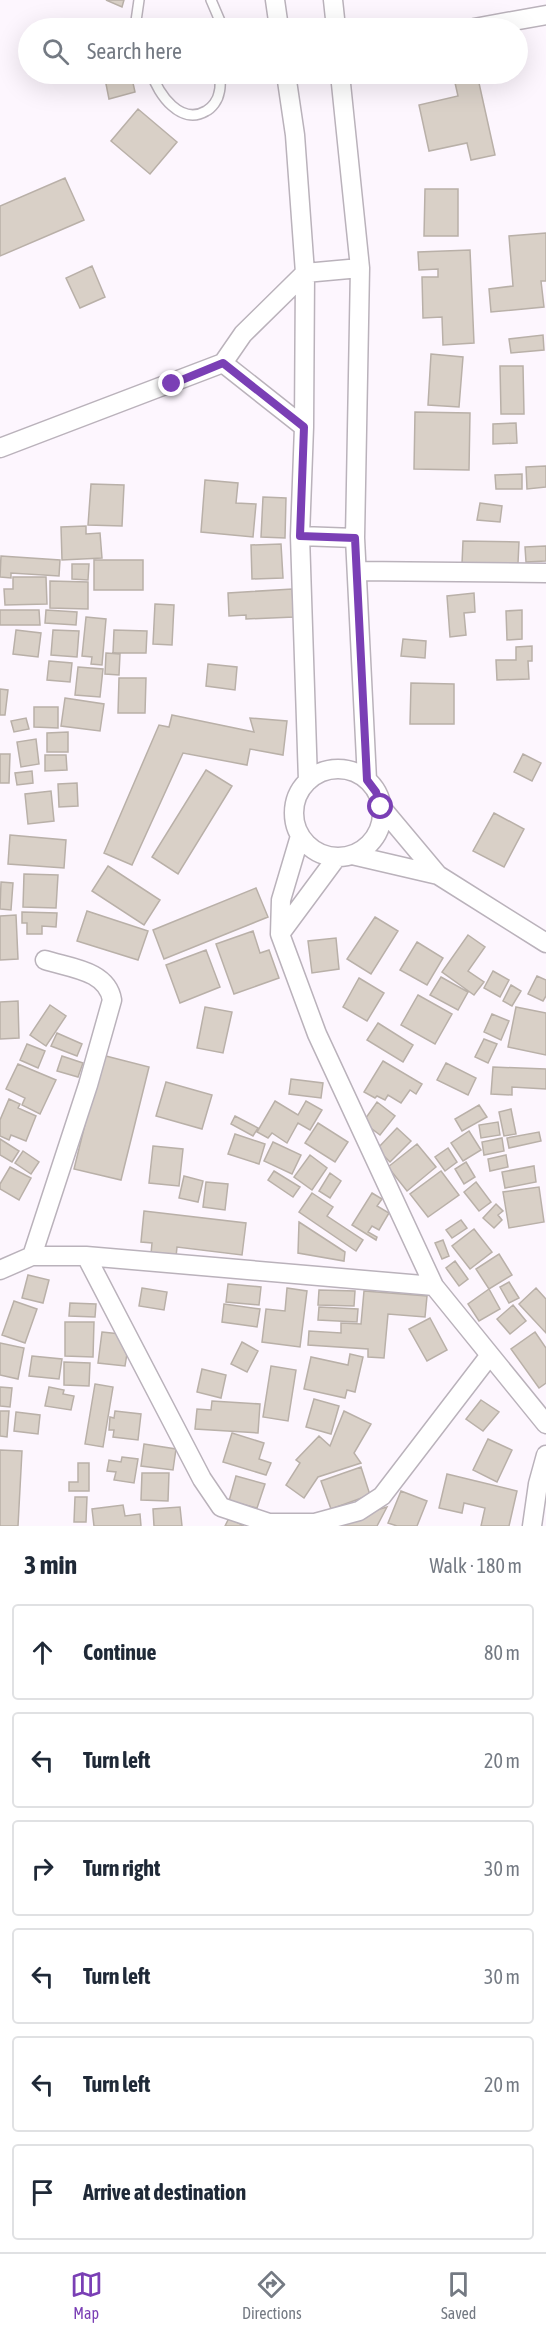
<!DOCTYPE html>
<html lang="en">
<head>
<meta charset="utf-8">
<style>
  body { margin:0; font-family:"Asap Condensed",sans-serif; background:#f6f6f7; color:#1f2937 }
  .stop { position:absolute; width:18px; height:18px; margin:-14px; border:4px solid #7a3fb5; border-radius:50%; background:#fff }
  .stop.end { background:#7a3fb5; border-color:#fff; box-shadow:0 2px 6px #0008 }
  .list { margin:0; padding:0; list-style:none }
  h2 { display:flex; justify-content:space-between; align-items:center; height:78px; margin:0; padding:0 24px; font-size:26px }
  h2 small { font-size:20px; font-weight:400; color:#747a83 }
  .list li { display:grid; grid-template-columns:39px 1fr auto; gap:18px; align-items:center; box-sizing:border-box; height:96px; margin:0 12px 12px; padding:0 12px; border:2px solid #e0e1e3; border-radius:6px }
  .list b { display:block; font-size:22px; white-space:nowrap }
  .list em { font-size:20px; font-style:normal; color:#747a83 }
  .icon { flex:none; width:33px; height:33px; fill:none; stroke:currentColor; stroke-width:2; stroke-linecap:round; stroke-linejoin:round }
  .map { position:relative; flex:none; width:546px; height:1526px; overflow:hidden }
  .search { position:absolute; background:#fff; box-shadow:0 6px 24px #0002; left:18px; right:18px; top:18px; height:66px; display:flex; align-items:center; gap:15px; box-sizing:border-box; padding:0 21px; border-radius:33px; color:#747a83; font-size:22px }
  .sheet { height:726px; background:#fff }
  nav { display:flex; justify-content:space-around; align-items:center; box-sizing:border-box; height:84px; border-top:2px solid #e0e1e3; background:#fff; font-size:16px; color:#747a83 }
  nav a { display:grid; justify-items:center; gap:3px }
  nav .on { color:#7a3fb5 }
  .map>svg:first-child { display:block }
  .building { fill:#d9d0c7; stroke:#b9b0a8; stroke-width:1.5 }
  .lines { fill:none; stroke-linecap:round; stroke-linejoin:round }
  .lane-casing { stroke:#bab2bb; stroke-width:12 }
  .street-casing { stroke:#bab2bb; stroke-width:21 }
  .lane { stroke:#fff; stroke-width:9 }
  .street { stroke:#fff; stroke-width:18 }
  .route { stroke:#7a3fb5; stroke-width:8 }
</style>
</head>
<body>
<div class="map">
<svg width="546" height="1526" viewBox="0 0 546 1526">
  <rect width="100%" height="100%" fill="#fdf6fe"/>
  <!-- building -->
  <path class="building" d="M106 0H124L122 7Z
    M104 74H131L135 92 109 99Z
    M453 74H477L495 155 471 160 467 143 429 151 419 105 458 96Z
    M138 109 177 142 150 174 111 141Z
    M65 178 84 220 0 256V206Z
    M425 189H458V236H424Z
    M546 233V281H541L544 307 491 312 489 289 513 286 509 236Z
    M470 250 474 343 443 345 442 317 423 318 422 277H438V269L419 270 418 252Z
    M92 266 105 297 80 308 66 278Z
    M543 335 544 350 511 353 509 339Z
    M431 354 463 357 459 407 428 405Z
    M500 366H523L524 414H501Z
    M415 412 470 413 469 470 414 469Z
    M516 423 517 443 493 444V424Z
    M546 466V487L527 489 526 467Z
    M522 474V489H496L495 475Z
    M205 480 238 483 236 503 256 504 253 537 201 532Z
    M91 484 124 485 122 526 88 525Z
    M263 497 286 498 285 538 261 537Z
    M480 503 502 506 500 522 477 520Z
    M86 526V534L100 533 102 558 62 560 61 527Z
    M463 541 519 542 518 563 462 564Z
    M281 544 283 578 252 579 251 545Z
    M546 546V561L526 562 525 547Z
    M1 556 60 560 59 576 11 573V578L0 577Z
    M94 560H143V590H94Z
    M72 564H89L88 580 72 579Z
    M13 577H46L47 604 5 605 4 589H13Z
    M50 581 88 582V609L50 608Z
    M292 589 294 617 246 619V615L229 616 228 593Z
    M474 593 475 612 464 613 466 635 450 637 447 596Z
    M155 604 174 605 172 645 153 644Z
    M0 610H39L40 625H0Z
    M46 610 77 612 76 625 45 623Z
    M522 610V639L507 640 506 611Z
    M86 617 106 619 102 665 91 664 92 657 82 656Z
    M16 630 41 633 38 657 13 654Z
    M53 630 79 631 77 657 51 655Z
    M114 630 147 631 146 653H113Z
    M403 639 426 641 425 658 401 656Z
    M532 646V661H528L529 679 497 680 496 660H516V647Z
    M106 653 120 654 119 675 105 674Z
    M49 661 72 663 70 682 47 680Z
    M208 664 237 667 235 690 206 686Z
    M78 667 103 669 100 697 75 695Z
    M119 678H146L145 713H118Z
    M411 683 454 684V724H410Z
    M0 689 8 690 5 715H0Z
    M65 698 104 704 100 731 61 726Z
    M34 707H58V728L34 727Z
    M172 715 254 732 250 718 287 721 283 755 250 749 247 765 183 753 132 865 104 853 159 725 169 727Z
    M26 718 29 729 14 732 11 721Z
    M68 732V752H47V733Z
    M36 739 39 764 21 767 17 742Z
    M0 754H10L9 783H0Z
    M523 754 541 763 532 781 514 772Z
    M45 755H66L67 770 45 771Z
    M206 770 232 786 178 874 152 857Z
    M32 771 33 783 17 785 15 773Z
    M77 783 78 806 59 807 58 784Z
    M51 791 54 821 28 824 25 794Z
    M494 813 524 829 504 867 473 851Z
    M10 835 66 840 64 868 8 864Z
    M108 866 160 900 144 925 92 891Z
    M24 874 58 875 56 908 23 907Z
    M1 882 13 883 11 910 0 909Z
    M256 888 268 917 164 959 153 930Z
    M87 911 148 931 138 960 77 941Z
    M22 912 57 913 56 927 42 926V934H27V923H22Z
    M16 915 18 959 0 960V916Z
    M375 917 398 931 371 974 347 959Z
    M253 931 260 953 269 950 279 978 234 994 216 944Z
    M468 935 485 947 468 971 484 982 474 995 442 972Z
    M336 938 339 969 312 973 308 941Z
    M417 942 443 958 427 985 400 970Z
    M206 950 220 987 180 1003 166 965Z
    M493 971 509 980 500 997 484 988Z
    M537 976 546 980V996L543 1001 528 994Z
    M441 977 468 992 458 1010 430 995Z
    M359 978 384 993 367 1021 343 1007Z
    M511 985 521 991 512 1006 503 1001Z
    M418 995 452 1014 435 1044 401 1025Z
    M18 1001 19 1038 0 1039V1002Z
    M50 1005 66 1016 46 1046 30 1035Z
    M205 1007 232 1012 223 1053 197 1048Z
    M516 1007 546 1013V1055L508 1047Z
    M492 1014 509 1021 501 1040 484 1032Z
    M378 1023 413 1045 403 1062 367 1040Z
    M57 1033 82 1044 77 1056 51 1046Z
    M484 1039 497 1044 488 1063 475 1057Z
    M27 1044 45 1051 38 1068 20 1060Z
    M102 1055 149 1067 121 1180 74 1169Z
    M62 1056 83 1063 78 1077 57 1071Z
    M383 1061 422 1084 416 1094 410 1090 401 1103 388 1095 385 1100 377 1096 375 1098 364 1092Z
    M446 1063 476 1078 468 1095 437 1080Z
    M18 1064 56 1080 40 1114 22 1105 25 1098 6 1089Z
    M493 1067 546 1069V1089L512 1087V1095L491 1094Z
    M291 1079 323 1083 321 1098 289 1094Z
    M166 1082 212 1095 202 1129 156 1116Z
    M9 1099 20 1104 18 1108 36 1116 26 1141 11 1135 9 1140 0 1136V1120Z
    M275 1101 298 1115 306 1101 322 1110 310 1130 298 1123 287 1143 272 1133 268 1138 257 1132Z
    M377 1102 395 1116 380 1135 363 1122Z
    M479 1105 487 1117 462 1131 455 1119Z
    M511 1109 516 1134 504 1136 499 1112Z
    M235 1116 258 1128 253 1136 231 1124Z
    M498 1122 500 1135 481 1138 479 1125Z
    M318 1123 348 1142 335 1162 305 1143Z
    M397 1128 411 1141 390 1162 377 1149Z
    M469 1131 481 1150 463 1161 451 1143Z
    M539 1132 541 1141 509 1148 507 1138Z
    M235 1134 265 1144 259 1164 228 1154Z
    M502 1138 504 1151 484 1155 482 1142Z
    M0 1139 19 1151 12 1162 0 1155Z
    M273 1142 301 1155 292 1174 264 1161Z
    M417 1144 436 1167 407 1191 388 1167Z
    M153 1146 183 1149 179 1186 149 1183Z
    M448 1148 457 1162 445 1171 435 1157Z
    M23 1151 39 1162 31 1174 15 1163Z
    M310 1155 327 1168 312 1190 294 1177Z
    M506 1155 508 1167 490 1171 488 1159Z
    M466 1162 475 1177 464 1184 455 1169Z
    M534 1166 536 1182 505 1188 502 1172Z
    M10 1167 31 1178 19 1200 0 1189V1184Z
    M274 1171 300 1187 293 1197 268 1180Z
    M441 1171 459 1195 428 1217 410 1194Z
    M330 1173 341 1181 330 1198 319 1191Z
    M184 1176 203 1181 198 1202 179 1198Z
    M206 1182 228 1184 225 1210 203 1207Z
    M476 1182 491 1202 479 1211 464 1192Z
    M539 1187 544 1222 509 1228 503 1192Z
    M312 1193 333 1207 327 1216 363 1240 356 1251 299 1212Z
    M372 1193 382 1199 377 1206 389 1213 379 1230 372 1226 368 1232 377 1237 376 1240 352 1225Z
    M496 1204 503 1211 498 1215 502 1220 494 1228 483 1218Z
    M144 1211 246 1223 242 1255 177 1247 176 1257 151 1254 152 1243 141 1242Z
    M461 1220 467 1228 452 1238 446 1230Z
    M299 1222 345 1252 344 1261 298 1253Z
    M474 1229 492 1252 470 1269 452 1246Z
    M443 1240 449 1256 442 1259 435 1243Z
    M499 1254 512 1275 489 1289 476 1269Z
    M455 1261 468 1279 459 1286 446 1268Z
    M28 1275 49 1280 43 1303 22 1298Z
    M509 1282 519 1298 509 1303 500 1287Z
    M228 1284 261 1287 259 1305 226 1302Z
    M142 1288 167 1292 164 1310 139 1306Z
    M287 1288 307 1291 300 1347 262 1342 266 1309 285 1311Z
    M536 1288 546 1299V1333L519 1304Z
    M489 1289 500 1309 479 1321 468 1304Z
    M319 1290 355 1291 354 1306 318 1305Z
    M364 1291 427 1296 425 1317 388 1314 384 1358 368 1357V1349L308 1345 309 1331 341 1333V1323L361 1324Z
    M14 1301 37 1309 25 1343 2 1335Z
    M70 1303 96 1304 95 1317 69 1316Z
    M224 1304 260 1309 257 1327 222 1322Z
    M513 1305 526 1321 510 1334 497 1319Z
    M319 1307 358 1309 357 1322 318 1320Z
    M430 1318 447 1350 427 1361 409 1329Z
    M65 1322H94L93 1357 65 1356Z
    M102 1332 130 1335 125 1366 98 1363Z
    M535 1332 546 1348V1383L539 1388 511 1349Z
    M242 1342 258 1351 247 1372 231 1364Z
    M0 1343 24 1348 18 1379 0 1375Z
    M350 1354 363 1357 355 1392 347 1390 345 1398 304 1389 311 1357 348 1365Z
    M32 1356 62 1359 59 1379 29 1376Z
    M64 1362 90 1363 89 1386 64 1385Z
    M271 1366 296 1370 288 1421 263 1417Z
    M202 1369 226 1375 221 1398 197 1392Z
    M95 1384 113 1387 103 1447 85 1444Z
    M0 1387 12 1388 10 1407 0 1406Z
    M49 1387 64 1390 63 1394 74 1396 71 1410 45 1406Z
    M314 1399 339 1406 331 1434 306 1427Z
    M481 1400 499 1412 483 1431 466 1419Z
    M212 1401 260 1404 258 1433 195 1429 197 1409 211 1410Z
    M0 1411H9L7 1437 0 1436Z
    M115 1411 141 1414 138 1440 113 1437 114 1430H109L110 1417 114 1418Z
    M344 1411 371 1424 354 1453 361 1463 318 1477 304 1498 286 1485 300 1463 296 1460 319 1436 330 1446Z
    M16 1412 40 1415 38 1434 14 1431Z
    M232 1433 264 1443 259 1459 271 1463 266 1475 223 1462Z
    M488 1439 512 1450 497 1482 473 1470Z
    M144 1444 176 1449 173 1470 141 1466Z
    M0 1450 22 1451 18 1526H0Z
    M122 1457 138 1459 134 1483 114 1480 116 1472 107 1471 109 1460 121 1462Z
    M78 1463H89V1491H69V1482H78Z
    M361 1467 370 1495 331 1509 321 1481Z
    M142 1473H169L168 1501 141 1500Z
    M447 1474 517 1491 509 1526H481L485 1508 464 1503 462 1513 439 1508Z
    M236 1476 265 1484 257 1508 229 1501Z
    M401 1491 427 1501 417 1526H397L388 1523Z
    M75 1497H87L86 1522H74Z
    M123 1505 125 1516 140 1514 141 1526H94L92 1509Z
    M180 1507 182 1526H154L153 1509Z
    M387 1507 377 1526H330L332 1523Z
    M229 1518 244 1526H225Z"/>
  <g class="lines">
    <!-- lane casing -->
    <g class="lane-casing">
      <path id="lane" d="M211 0 223 28
        M138 28 136 21 139 0
        M232 28 279 23
        M152 74C158 94 181 126 206 111 212 108 218 100 219 93 221 87 220 80 220 74"/>
    </g>
    <!-- street casing -->
    <g class="street-casing">
      <path id="street" d="M275 0 279 28
        M333 0 336 28
        M474 28 546 15
        M286 74 295 135 305 273 304 427 300 536 308 781
        M340 74 360 268 355 538 367 780
        M223 363 304 427
        M0 448 223 363 243 334 305 273 360 268
        M300 536 355 538
        M357 571 546 573
        M294 813a44 44 0 1 1 88 0a44 44 0 1 1-88 0Z
        M381 807 438 875 546 943
        M300 836 281 900 280 934 317 1034 434 1286 546 1424
        M352 855 438 875
        M280 934 337 857
        M32 1256 88 1085 112 1000C107 970 69 968 45 960
        M86 1256 202 1479 221 1507 269 1523H315L359 1511 382 1496 490 1355
        M0 1270 32 1256H86L434 1286
        M532 1526 538 1484 546 1455"/>
    </g>
    <!-- lane -->
    <use href="#lane" class="lane"/>
    <!-- street -->
    <use href="#street" class="street"/>
  </g>
  <g class="lines">
    <!-- route -->
    <path class="route" d="M172 384 223 363 304 427 300 536 355 538 367 780 376 792 381 807"/>
  </g>
</svg>
<div class="stop" style="left:381px;top:807px"></div>
<div class="stop end" style="left:172px;top:384px"></div>
<div class="search"><svg class="icon" aria-label="search" viewBox="0 0 24 24"><circle cx="10" cy="10" r="6"/><path d="M15 15l6 6"/></svg>Search here</div>
</div>
<section class="sheet">
<h2>3 min<small>Walk · 180 m</small></h2>
<ul class="list">
<li><svg class="icon" aria-label="ahead" viewBox="0 0 24 24"><path d="M12 20V5M6 11l6-6 6 6"/></svg><div><b>Continue</b></div><em>80 m</em></li>
<li><svg class="icon" aria-label="left" viewBox="0 0 24 24"><path d="M17 20v-9H6M10 6l-5 5 5 5"/></svg><div><b>Turn left</b></div><em>20 m</em></li>
<li><svg class="icon" aria-label="right" viewBox="0 0 24 24"><path d="M7 20v-9h11M14 6l5 5-5 5"/></svg><div><b>Turn right</b></div><em>30 m</em></li>
<li><svg class="icon" aria-label="left" viewBox="0 0 24 24"><path d="M17 20v-9H6M10 6l-5 5 5 5"/></svg><div><b>Turn left</b></div><em>30 m</em></li>
<li><svg class="icon" aria-label="left" viewBox="0 0 24 24"><path d="M17 20v-9H6M10 6l-5 5 5 5"/></svg><div><b>Turn left</b></div><em>20 m</em></li>
<li><svg class="icon" aria-label="arrive" viewBox="0 0 24 24"><path d="M6 21V4h12l-3 4 3 4H6"/></svg><div><b>Arrive at destination</b></div></li>
</ul>
</section>
<nav>
<a class="on"><svg class="icon" aria-label="map" viewBox="0 0 24 24"><path d="M3 6l6-2 6 2 6-2v14l-6 2-6-2-6 2zM9 4v14M15 6v14"/></svg>Map</a>
<a><svg class="icon" aria-label="directions" viewBox="0 0 24 24"><path d="M12 3l9 9-9 9-9-9zM9 14v-3h6M13 9l2 2-2 2"/></svg>Directions</a>
<a><svg class="icon" aria-label="saved" viewBox="0 0 24 24"><path d="M7 4h10v16l-5-4-5 4z"/></svg>Saved</a>
</nav>
</body>
</html>
